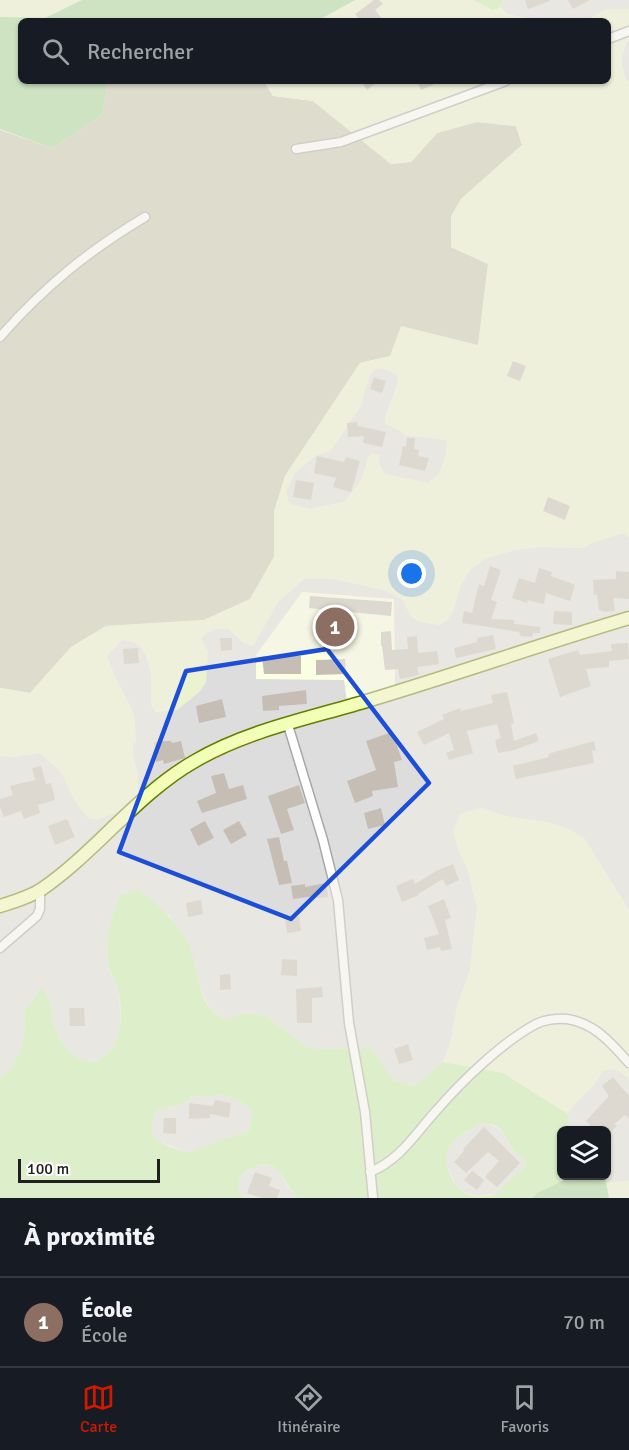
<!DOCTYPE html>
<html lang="fr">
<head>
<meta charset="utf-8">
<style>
  body { margin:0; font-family:Signika,sans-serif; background:#20242c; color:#f1f3f6 }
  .controls { position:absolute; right:18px; bottom:18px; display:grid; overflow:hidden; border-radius:9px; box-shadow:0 2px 4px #0004 }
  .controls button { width:54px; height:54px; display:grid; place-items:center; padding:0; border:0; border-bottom:2px solid #363941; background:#171b24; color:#f1f3f6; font:30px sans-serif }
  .scale { position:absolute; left:18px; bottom:15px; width:142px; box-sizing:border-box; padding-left:6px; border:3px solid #202020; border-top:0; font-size:16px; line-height:21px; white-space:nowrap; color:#202020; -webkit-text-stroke:4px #fff; paint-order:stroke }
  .you { position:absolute; left:412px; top:574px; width:21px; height:21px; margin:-15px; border:4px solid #fff; border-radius:50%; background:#1a73e8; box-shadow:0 0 0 9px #1a73e833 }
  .badge { display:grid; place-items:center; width:39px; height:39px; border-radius:50%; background:#d11900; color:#fff; font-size:20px; font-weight:700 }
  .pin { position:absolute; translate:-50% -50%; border:3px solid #fff; box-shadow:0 2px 6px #0006 }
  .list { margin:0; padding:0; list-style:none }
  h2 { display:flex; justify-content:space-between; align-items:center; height:78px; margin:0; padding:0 24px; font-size:26px }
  h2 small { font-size:20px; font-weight:400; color:#9ea1a6 }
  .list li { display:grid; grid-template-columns:39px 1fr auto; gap:18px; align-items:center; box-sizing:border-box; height:90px; padding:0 24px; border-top:2px solid #363941 }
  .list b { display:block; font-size:22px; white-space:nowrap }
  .list p { margin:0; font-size:20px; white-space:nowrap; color:#9ea1a6 }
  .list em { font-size:20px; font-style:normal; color:#9ea1a6 }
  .icon { flex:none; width:33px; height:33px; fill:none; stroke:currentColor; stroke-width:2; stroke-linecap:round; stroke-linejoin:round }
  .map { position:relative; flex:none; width:629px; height:1198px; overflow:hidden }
  .search { position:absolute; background:#171b24; box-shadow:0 2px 4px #0004; left:18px; right:18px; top:18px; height:66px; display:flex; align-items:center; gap:15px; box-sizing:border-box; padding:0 21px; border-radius:9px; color:#9ea1a6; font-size:22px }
  .sheet { height:168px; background:#171b24 }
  nav { display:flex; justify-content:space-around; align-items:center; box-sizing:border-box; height:84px; border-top:2px solid #363941; background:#171b24; font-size:16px; color:#9ea1a6 }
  nav a { display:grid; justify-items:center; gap:3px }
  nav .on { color:#d11900 }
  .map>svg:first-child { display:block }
  .residential { fill:#dedddd }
  .education { fill:#fbffe2 }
  .construction { fill:#c5c7b0 }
  .farmland { fill:#ebf2d0; fill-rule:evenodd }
  .grass { fill:#c3f0a8; fill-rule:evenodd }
  .forest { fill:#a2d497 }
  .building { fill:#c6beb5 }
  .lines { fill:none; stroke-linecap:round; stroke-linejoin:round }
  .minor-casing { stroke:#a7a7a7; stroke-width:11 }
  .secondary-casing { stroke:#627f00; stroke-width:15 }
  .minor { stroke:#fff; stroke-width:8 }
  .secondary { stroke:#f3ffb7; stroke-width:12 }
  .marked { fill:none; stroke:#1d4ed8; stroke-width:4.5; stroke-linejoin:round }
</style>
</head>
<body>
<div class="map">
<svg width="629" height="1198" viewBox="0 0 629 1198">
  <rect width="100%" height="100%" fill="#f2efe6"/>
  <!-- residential -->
  <path class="residential" d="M503 0H629V9H607L585 21H539L508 14 501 8Z
    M629 40V81H626L621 61 626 43Z
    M377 368 384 369 398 375 396 389 385 417 386 424 399 430 405 435 447 440 446 454 439 475 427 483 385 474 378 462 368 457 365 470 359 484 344 502 310 509 289 504 286 491 295 473 316 455 329 451 339 439 362 404 364 392 371 373Z
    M623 533 629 537V910L584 838 566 828 546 822 505 816 483 808 458 850 467 867 477 908 470 970 457 1007 450 1044 443 1062 415 1086 394 1081 371 1048 310 1049 266 1016 245 1013 226 1021 210 1008 201 990 190 949 170 916 120 895 113 914 106 952 110 972 118 990 120 1010V1031L112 1049 96 1062 76 1058 62 1043 53 1023 51 1004 42 986 24 1012 25 1030 21 1049 11 1067 0 1079V756L14 757 40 753 62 773 74 800 138 776 133 755V745L136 741 133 712 114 675 107 655 122 640 132 641 140 646 146 655 152 675 151 704 156 712 177 710 200 691 206 682 200 638 208 632 217 628 228 629 244 643 253 646 278 602 304 579H334L384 590 402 599 411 616 453 612 460 587 470 570 486 558 515 550 541 547 583 548 594 542Z
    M611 1069 619 1071 629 1079V1181L607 1182 605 1176 606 1130H573L568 1128V1114L571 1108 592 1087 604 1070Z
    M221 1094 243 1103 254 1112 249 1131 229 1137 189 1153 154 1139 152 1132 154 1114 159 1109 181 1105 192 1096 207 1097Z
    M483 1123H488L502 1131 513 1151 526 1161 523 1171 510 1179 497 1193 478 1196 463 1192 456 1185 446 1163V1153L454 1141 474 1126Z
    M271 1165 277 1169 288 1187 297 1198H244L238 1189V1182L241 1176 255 1166Z"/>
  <!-- education -->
  <path class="education" d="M302 592 394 599 395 688 347 701 344 680 256 679V655Z"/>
  <!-- construction -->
  <path class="construction" d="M108 81H264L273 96 313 101 391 164 411 162 437 133 477 122 516 126 522 145 461 199 451 247 488 264 478 346 402 327 390 356 360 363 285 476 274 512V557L250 599 204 620 106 626 71 647 30 693 0 688V130L52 148 102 115Z"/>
  <!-- farmland -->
  <path class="farmland" d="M0 0H82L45 18 0 17Z
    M355 0H473L493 10 501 7 508 14 539 21H317Z
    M607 9H629V40L626 43 621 61 626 80 629 81V537L623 533 594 542 583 548 541 547 515 550 486 558 470 570 460 587 453 611 448 620 439 625 419 622 411 616 402 599 384 590 334 579H304L278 602 253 646 244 643 228 629 217 628 208 632 201 638 208 651 206 682 200 691 177 710 156 712 151 704V675L146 655 140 646 132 641 122 640 107 655 114 675 133 712 135 721 136 741 133 745V755L138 776 139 796 134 805 98 820 88 818 74 800 62 773 40 753 14 757 0 756V688L30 693 72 647 106 626 204 620 250 600 274 557V512L285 476 360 363 390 356 401 326 478 345 488 264 451 247V216L461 199 522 145 516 126 477 122 437 133 411 162 391 164 313 101 273 96 264 81H608V21H585ZM377 368 384 369 398 375 396 389 385 418 386 424 399 430 405 434 447 440 446 454 439 475 427 483 385 474 379 463 380 455 373 453 368 457 365 470 359 484 344 502 310 509 289 504 286 491 295 473 316 455 329 452 339 439 362 404 364 392 371 373Z
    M482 808 505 816 546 822 566 828 584 838 629 910V1079L619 1071 611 1069 604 1070 592 1087 571 1108 568 1114 503 1073 443 1062 450 1044 457 1007 470 970 477 908 467 867 458 850 453 831 461 813Z
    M629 1181V1198H609L607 1182Z"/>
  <!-- grass -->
  <path class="grass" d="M473 0H503L501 7 493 10Z
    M139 889C160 907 179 923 190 948 198 967 197 994 211 1009 215 1014 221 1017 226 1020L245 1013 266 1016 310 1049 371 1048 394 1081 414 1086 443 1062 503 1073 568 1114V1128L573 1130H562V1176H573L537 1193 532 1198H297C291 1191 278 1167 271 1165 259 1162 238 1172 238 1185 238 1190 241 1194 244 1198H0V1079L11 1067 21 1049 25 1030 24 1012 42 986 51 1004 53 1023 62 1043 76 1058 96 1062C101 1058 109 1053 113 1047 122 1031 123 1006 117 988 113 977 107 966 107 953 106 934 113 912 120 895ZM221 1094 243 1103 253 1112 249 1131 229 1137 189 1153 170 1147 154 1138 152 1132 154 1114 159 1109 181 1105 192 1096 207 1097ZM483 1123C506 1124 504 1139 514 1151 517 1155 522 1158 526 1161 525 1172 516 1174 508 1181 504 1185 500 1191 495 1194 487 1198 471 1197 463 1192 454 1187 445 1166 446 1156 449 1140 470 1128 483 1123Z"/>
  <!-- forest -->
  <path class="forest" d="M82 0H355L317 21H21V81H108L102 115 52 148 0 129V17L45 18Z
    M573 1176H605L609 1198H532L537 1193Z"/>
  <!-- building -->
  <path class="building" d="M374 0H379L383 4 375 10 384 21H361L355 14Z
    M525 0H549L550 1 528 9Z
    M568 0H590L573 9Z
    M361 81H379L367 90Z
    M417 81H442L421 90Z
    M513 361 526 366 520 381 507 376Z
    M374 377 386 381 382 393 370 389Z
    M357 422 358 426 386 432 382 447 363 443 364 436 348 437 347 423Z
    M407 438H415L414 449 419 450 418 456 429 458 425 471 399 465 403 446 406 447Z
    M317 456 344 462 346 457 360 461 351 492 333 487 336 478 314 473Z
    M296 480 314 483 311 500 293 497Z
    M548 497 570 506 565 520 543 511Z
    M490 566 501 570 491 600 497 602 491 619 514 620V624L540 627V633H533L532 637 521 636 519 632 462 623 464 611 472 613 479 584 484 586Z
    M539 568 552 572 551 576 575 585 570 601 546 593 544 604 528 600 527 603 512 598 519 578 535 583Z
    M616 571 629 572V599L613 598 615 611 605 612 599 610 597 595H594L593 580 616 579Z
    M310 596 392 602 391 616 309 608Z
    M554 611 572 612V625L553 624Z
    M391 631 392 650 408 649 407 637 417 636 418 653 437 651 439 664 417 667 419 675 400 679 398 669 385 670 382 646H381V632Z
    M493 635 496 649 456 658 454 648 477 642V638Z
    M220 638H232V650L221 651Z
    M628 643 629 659 609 661V667L586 669 591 686 560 697 548 659 578 650 580 655 612 651 611 644Z
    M138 648 139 663 124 664 123 649Z
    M262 656H301V674H264Z
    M345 659 346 674 316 675V660Z
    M306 690 307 704 279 706V710L263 711 262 696Z
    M507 692 514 723 511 724 514 741 536 733 539 741 514 750 498 753 495 740 501 738 497 724 467 731 473 753 449 760 446 753 454 750 449 733 424 745 417 732 444 719 442 715 460 708 461 711 493 703 491 695Z
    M222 699 226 717 199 723 196 706Z
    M392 732 402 760 394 762 398 787 372 791 373 796 355 803 347 781 376 770 366 741Z
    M166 741H171L172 743 181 741 185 758 164 764 163 760 156 762 154 742Z
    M594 741 596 750 592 751 594 763 516 779 513 766 549 757 548 754Z
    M41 766 46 784 51 783 55 800 38 805 40 813 24 819 21 811 4 817 0 807V799L13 795 10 786 35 780 32 768Z
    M224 773 229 789 243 785 247 799 202 813 197 801 216 793 211 776Z
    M299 785 305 803 287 809 294 830 281 834 268 796Z
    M381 808 385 825 368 829 364 813Z
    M67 819 75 837 55 845 48 826Z
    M205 821 214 838 198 846 190 829Z
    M239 821 247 835 231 844 223 830Z
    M279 837 284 861H287L292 883 279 885 267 839Z
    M453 864 459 880 446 886 443 879 418 894 419 895 402 902 396 886 413 879 415 884 436 871Z
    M326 883 328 897 316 898 315 896 293 899 291 886 305 884V887Z
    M444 899 451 918 445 920 452 949 441 951 440 947 427 950 424 938 439 934 428 906Z
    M201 900 203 914 188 917 186 903Z
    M299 916 301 931 287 933 285 919Z
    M282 959 297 960V976L281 975Z
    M230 974 231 989 220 990V975Z
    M322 987 323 997 312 998V1023H297L296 989Z
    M69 1008H84L85 1026H70Z
    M408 1044 413 1060 399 1064 394 1049Z
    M613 1077 629 1096V1119L625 1115 614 1124 617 1126 606 1136V1131H595L586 1121 609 1096 602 1086Z
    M215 1100 231 1103 229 1118 210 1114V1118L189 1119V1103L213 1106Z
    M164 1118H176V1134L163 1133Z
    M484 1127 520 1163 497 1187 485 1177 499 1161 488 1152 466 1173 454 1162 464 1151 463 1149Z
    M472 1171 484 1180 477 1190 464 1180Z
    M255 1172 272 1178 269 1186 280 1190 277 1198H262L247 1193Z"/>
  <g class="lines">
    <!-- minor casing -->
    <g class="minor-casing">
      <path id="minor" d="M608 39 629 31
        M296 149 341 142 506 81
        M0 337C44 287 88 251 145 217
        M288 725 323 840 338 900 349 1023 365 1112 373 1198
        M0 948 37 916 40 909V890
        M370 1172C400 1160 415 1134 436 1111 462 1081 501 1043 536 1024 544 1020 557 1018 567 1019 595 1023 612 1044 629 1063"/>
    </g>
    <!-- secondary casing -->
    <g class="secondary-casing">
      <path id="secondary" d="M0 906C13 902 30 897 42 889 97 851 137 794 195 761 248 730 311 718 370 700 457 674 542 644 629 618"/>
    </g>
    <!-- minor -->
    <use href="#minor" class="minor"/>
    <!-- secondary -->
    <use href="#secondary" class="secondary"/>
  </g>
  <!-- marked area -->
  <path d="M0 0H629V1198H0ZM327 649 429 783 291 919 119 852 186 671Z" fill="#f2efe6" fill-opacity=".55" fill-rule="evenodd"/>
  <path class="marked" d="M327 649 429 783 291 919 119 852 186 671Z"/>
</svg>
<div class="controls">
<button><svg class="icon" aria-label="layers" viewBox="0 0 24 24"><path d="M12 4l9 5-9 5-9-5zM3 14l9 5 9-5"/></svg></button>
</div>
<div class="scale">100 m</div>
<div class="you"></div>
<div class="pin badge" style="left:335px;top:627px;background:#8d6e63">1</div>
<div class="search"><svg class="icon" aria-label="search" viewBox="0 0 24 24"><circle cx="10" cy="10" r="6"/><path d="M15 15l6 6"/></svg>Rechercher</div>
</div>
<section class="sheet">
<h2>À proximité<small></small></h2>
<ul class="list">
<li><span class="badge" style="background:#8d6e63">1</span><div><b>École</b><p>École</p></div><em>70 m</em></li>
</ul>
</section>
<nav>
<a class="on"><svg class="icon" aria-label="map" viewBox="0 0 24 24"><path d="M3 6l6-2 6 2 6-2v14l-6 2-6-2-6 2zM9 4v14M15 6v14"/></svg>Carte</a>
<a><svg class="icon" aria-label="directions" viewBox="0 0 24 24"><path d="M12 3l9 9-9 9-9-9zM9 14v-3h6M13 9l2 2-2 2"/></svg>Itinéraire</a>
<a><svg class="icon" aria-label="saved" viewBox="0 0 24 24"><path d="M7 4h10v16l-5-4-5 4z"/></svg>Favoris</a>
</nav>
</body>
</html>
